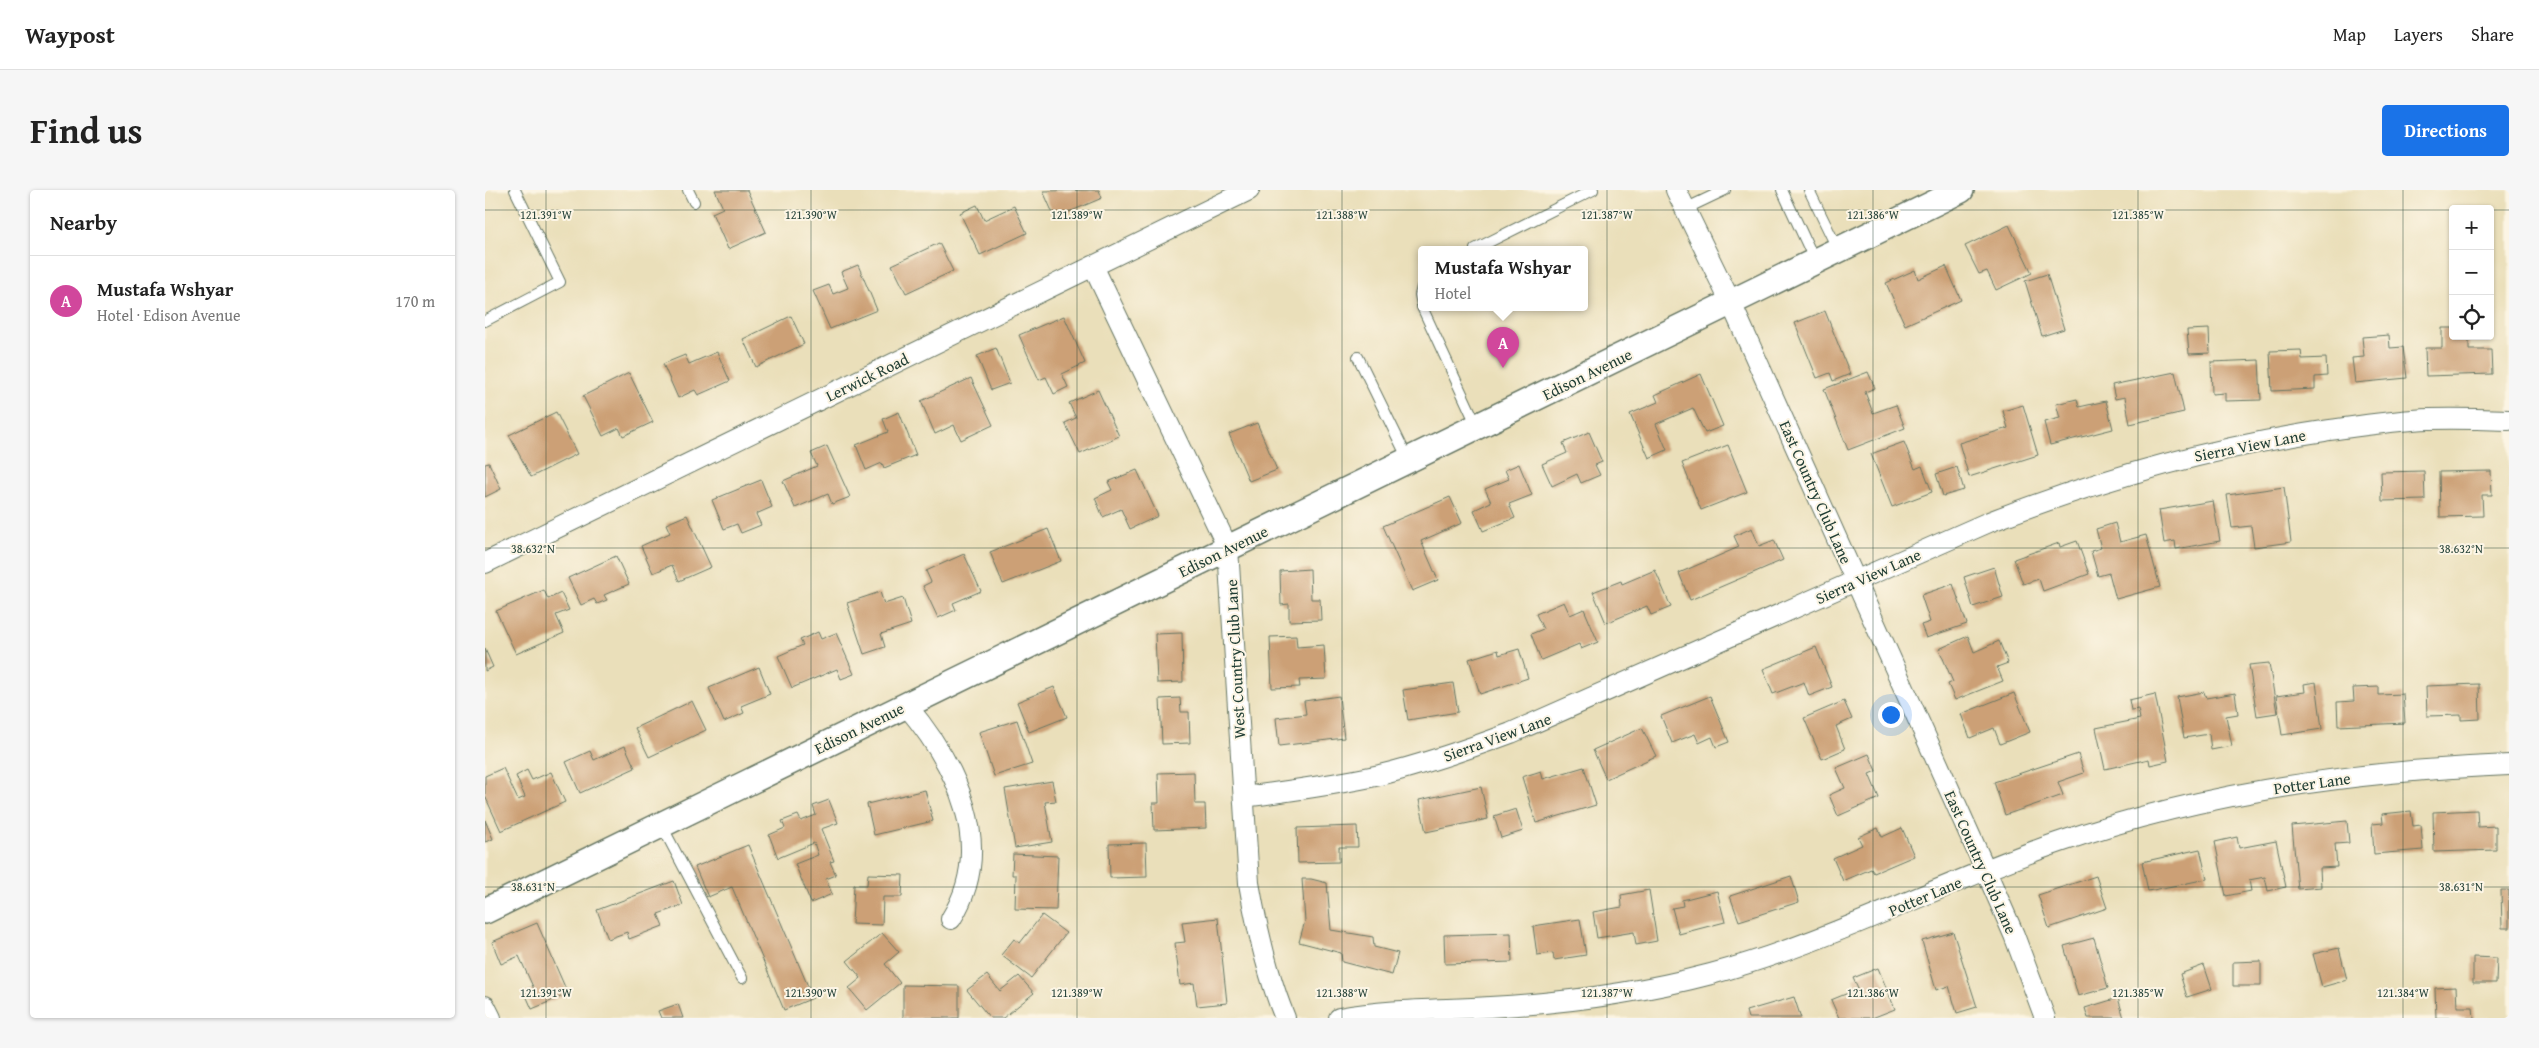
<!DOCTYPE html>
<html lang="en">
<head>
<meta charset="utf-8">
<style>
  body { margin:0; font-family:"Gentium Book Plus",serif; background:#f6f6f6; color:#222 }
  .controls { position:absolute; right:15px; top:15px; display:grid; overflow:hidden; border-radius:5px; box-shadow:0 1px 4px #0004 }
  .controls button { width:45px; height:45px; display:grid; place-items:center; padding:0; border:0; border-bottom:1px solid #e0e0e0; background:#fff; color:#222; font:25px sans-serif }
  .you { position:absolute; left:1405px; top:524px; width:18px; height:18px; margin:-12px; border:4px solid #fff; border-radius:50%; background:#1a73e8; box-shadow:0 0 0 8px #1a73e833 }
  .badge { display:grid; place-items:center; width:32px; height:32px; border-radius:50%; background:#1a73e8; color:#fff; font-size:16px; font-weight:700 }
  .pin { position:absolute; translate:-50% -41px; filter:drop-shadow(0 1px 2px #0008) }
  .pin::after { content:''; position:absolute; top:26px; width:18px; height:15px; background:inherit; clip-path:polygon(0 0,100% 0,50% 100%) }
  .popup { position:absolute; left:933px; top:56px; width:170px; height:65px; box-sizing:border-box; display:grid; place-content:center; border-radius:5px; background:#fff; filter:drop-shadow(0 1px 4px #0005); font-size:16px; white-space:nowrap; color:#767676 }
  .popup b { font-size:19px; color:#222 }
  .popup::after { content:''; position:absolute; left:50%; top:100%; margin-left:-10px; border:10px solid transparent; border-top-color:#fff }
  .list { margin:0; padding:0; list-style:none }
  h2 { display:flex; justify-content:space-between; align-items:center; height:65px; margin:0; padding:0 20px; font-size:21px }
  h2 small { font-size:16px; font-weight:400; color:#767676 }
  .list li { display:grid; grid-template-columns:32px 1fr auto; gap:15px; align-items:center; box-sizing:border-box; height:90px; padding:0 20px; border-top:1px solid #e0e0e0 }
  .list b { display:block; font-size:19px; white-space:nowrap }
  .list p { margin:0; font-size:16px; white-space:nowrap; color:#767676 }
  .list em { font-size:16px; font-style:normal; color:#767676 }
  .icon { flex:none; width:28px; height:28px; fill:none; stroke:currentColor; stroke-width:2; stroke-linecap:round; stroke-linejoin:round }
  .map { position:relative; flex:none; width:2024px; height:828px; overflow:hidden; border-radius:5px }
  header { display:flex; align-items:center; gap:30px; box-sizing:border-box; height:70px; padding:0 25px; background:#fff; border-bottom:1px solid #e0e0e0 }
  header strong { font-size:24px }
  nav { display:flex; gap:28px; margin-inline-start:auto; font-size:18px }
  .intro { display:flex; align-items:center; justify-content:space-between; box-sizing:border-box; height:120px; padding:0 30px }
  h1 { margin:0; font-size:35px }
  .button { padding:12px 22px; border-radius:5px; background:#1a73e8; color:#fff; font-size:18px; font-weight:700 }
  main { display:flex; gap:30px; padding:0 30px }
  aside { flex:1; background:#fff; border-radius:5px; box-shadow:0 1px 4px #0004 }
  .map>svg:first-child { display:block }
  .building { fill:#cca076 }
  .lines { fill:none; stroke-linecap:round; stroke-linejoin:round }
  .service-casing { stroke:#667663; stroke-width:12 }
  .minor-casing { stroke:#667663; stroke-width:22 }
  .tertiary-casing { stroke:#667663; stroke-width:28 }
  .service { stroke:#fff; stroke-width:10 }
  .minor { stroke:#fff; stroke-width:20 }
  .tertiary { stroke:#fff; stroke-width:25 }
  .ticks { fill:none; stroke:#1f3d34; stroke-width:1; stroke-opacity:0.45 }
  .labels { text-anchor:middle; stroke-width:4; stroke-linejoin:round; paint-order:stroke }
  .street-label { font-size:16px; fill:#1f3d34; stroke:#fcf5e5 }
  .ticks-label { font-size:12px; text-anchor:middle; fill:#1f3d34; stroke:#fcf5e5; stroke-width:4; stroke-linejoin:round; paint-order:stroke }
</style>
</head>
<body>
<header>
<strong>Waypost</strong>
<nav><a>Map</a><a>Layers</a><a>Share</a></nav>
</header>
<div class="intro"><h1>Find us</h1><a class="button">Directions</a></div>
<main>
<aside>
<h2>Nearby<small></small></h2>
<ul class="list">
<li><span class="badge" style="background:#d1479c">A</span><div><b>Mustafa Wshyar</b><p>Hotel · Edison Avenue</p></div><em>170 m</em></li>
</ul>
</aside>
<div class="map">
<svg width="2024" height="828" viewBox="0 0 2024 828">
  <rect width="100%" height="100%" fill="#fcf5e5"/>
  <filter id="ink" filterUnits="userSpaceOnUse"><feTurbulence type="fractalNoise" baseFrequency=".02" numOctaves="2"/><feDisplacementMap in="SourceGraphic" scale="10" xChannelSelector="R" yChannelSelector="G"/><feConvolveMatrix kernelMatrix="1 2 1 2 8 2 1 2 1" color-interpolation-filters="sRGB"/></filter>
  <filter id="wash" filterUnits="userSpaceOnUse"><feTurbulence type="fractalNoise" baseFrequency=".0096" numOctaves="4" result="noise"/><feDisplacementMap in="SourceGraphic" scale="20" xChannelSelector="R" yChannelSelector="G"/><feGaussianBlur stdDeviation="1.12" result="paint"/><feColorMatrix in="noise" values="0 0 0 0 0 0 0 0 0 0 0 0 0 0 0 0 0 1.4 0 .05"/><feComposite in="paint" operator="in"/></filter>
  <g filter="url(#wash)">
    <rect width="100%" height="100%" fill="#eadfba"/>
    <g id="blocks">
      <!-- building -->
      <path class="building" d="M230 0H262L281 42 243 59 227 23 238 18Z
        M614 0 617 8 570 28 558 1Z
        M492 15 499 30 529 16 542 43 495 65 475 23Z
        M1524 35 1547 83 1511 100 1502 81 1494 84 1480 56Z
        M454 53 468 81 421 103 407 75Z
        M373 75 392 120 345 139 328 101 344 95 348 104 363 98 356 82Z
        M1461 76 1476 110 1420 135 1401 93 1430 80 1433 89Z
        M1562 84 1579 139 1557 146 1540 91Z
        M1340 121 1365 184 1348 191 1345 183 1332 188 1310 133Z
        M306 126 319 154 271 177 258 149Z
        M579 126 600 173 577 184 583 197 569 204 561 187 554 190 534 145Z
        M1957 138H1968V146H1984V160H2006L2007 184 1941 186 1940 158H1957Z
        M1724 139 1725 163 1704 164 1702 140Z
        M1904 145 1905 158 1918 157 1922 188 1870 193 1867 168 1879 167 1877 147Z
        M511 158 525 193 506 200 492 166Z
        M1816 160 1817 169 1841 168 1842 186 1830 187V199L1787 201 1785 161Z
        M232 162 245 191 213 205 210 200 193 208 178 174 200 165 204 174Z
        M1774 170 1776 210 1740 211V203L1727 204 1726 172Z
        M1383 182 1390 198 1380 202 1388 223 1411 215 1420 238 1363 260 1339 199Z
        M1690 182 1699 222 1645 234 1640 207 1630 209 1627 195Z
        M144 183 168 232 138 246 134 238 118 246 98 206Z
        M1216 184 1238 236 1220 243 1208 218 1171 234 1182 260 1164 268 1145 224 1173 212 1170 205Z
        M486 188 508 235 476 250 469 235 450 244 436 211Z
        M613 200 634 246 595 264 580 233 591 228 584 213Z
        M1592 209 1594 217 1621 211 1628 239 1565 255 1559 232 1575 228 1571 214Z
        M1538 215 1553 265 1484 287 1474 253 1523 238 1518 221Z
        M71 222 92 264 46 287 24 245Z
        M414 222 431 265 399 278 397 273 381 280 371 255 403 242 398 229Z
        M772 233 792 280 764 291 744 244Z
        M1104 242 1117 272 1110 275 1115 285 1096 293 1092 284 1067 296 1057 274 1082 263 1078 253Z
        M1419 252 1430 279 1437 276 1447 302 1407 317 1386 264Z
        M1243 255 1262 302 1216 320 1197 273Z
        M342 256 365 307 347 314 343 304 310 318 298 291 332 276 326 263Z
        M4 273 16 299 0 307V274Z
        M1034 274 1047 305 1024 314 1030 328 998 341 989 320 1006 312 1000 299 1024 289 1020 280Z
        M1472 277 1479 300 1458 306 1451 284Z
        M652 280 673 326 645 339 636 319 618 327 610 308 627 300 623 292Z
        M1939 281 1940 310 1897 311 1896 282Z
        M2006 281 2007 305H1997L1998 326 1955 327 1954 282Z
        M276 290 287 317 271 324 276 335 256 343 252 334 239 339 227 310Z
        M1799 297 1806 352 1769 357 1766 336 1747 338 1742 305Z
        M965 307 977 333 936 351 953 390 927 401 898 336Z
        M1728 311 1735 351 1691 359 1690 351 1679 353 1674 320Z
        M202 325 226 377 194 391 187 375 168 383 156 356 185 343 181 334Z
        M1630 333 1635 352 1661 345 1675 397 1631 409 1624 383 1613 386 1606 361 1616 358 1611 339Z
        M1267 338 1274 356 1289 350 1298 370 1205 410 1194 383 1254 357 1249 346Z
        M563 339 576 371 518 394 505 362Z
        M1592 351 1604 384 1558 401 1554 389 1538 394 1529 369 1574 353 1575 357Z
        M479 364 496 401 468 413 471 420 453 428 438 396 446 392 441 381Z
        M131 366 144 394 119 405 122 410 112 414 109 409 96 415 83 388Z
        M1509 377 1518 407 1488 417 1479 387Z
        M825 379 826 409H835L836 430 804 431V414L796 415 795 381Z
        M1170 380 1186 417 1166 425 1162 416 1121 433 1108 402 1136 391 1137 394Z
        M1468 394 1482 434 1441 448 1436 435 1445 432 1436 405Z
        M59 400 63 409 76 403 84 420 71 425 79 443 31 464 11 421Z
        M395 402 399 414 418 408 426 434 396 444 400 457 379 464 362 413Z
        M1079 412 1085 425 1099 419 1113 452 1096 459 1094 454 1056 470 1046 444 1058 439 1051 424Z
        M333 442 336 449 351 443 369 484 356 489 352 479 307 498 293 466 318 455 315 450Z
        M697 443 698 492 672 493 670 444Z
        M811 446 812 457 839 455 841 489 814 490 815 497 787 498 785 447Z
        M1483 446 1489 462 1514 451 1523 473 1512 477 1518 491 1470 510 1463 494 1468 492 1454 459Z
        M1331 457 1347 497 1324 506 1319 492 1288 504 1278 479Z
        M0 459 8 477 0 481Z
        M1034 459 1043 488 995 504 984 469 1013 460 1014 465Z
        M1784 473 1792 523 1772 526 1764 475Z
        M274 477 285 504 256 516 259 523 239 532 224 498Z
        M1831 492 1837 539 1797 545 1791 506 1820 502 1819 494Z
        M968 493 973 522 923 530 918 500Z
        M1994 494 1995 529 1976 530V525L1942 526 1941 496Z
        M569 497 582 527 544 542 532 512Z
        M1894 497V505L1918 504 1920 533 1853 536 1852 512 1869 511 1868 498Z
        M1719 502 1721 508 1750 503 1753 524 1741 526 1747 556 1726 560 1724 544 1699 548 1692 507Z
        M1529 503 1545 542 1515 554 1509 538 1485 548 1476 524Z
        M1670 504 1683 571 1665 575 1664 569 1620 579 1611 538 1655 529 1653 519 1646 520 1644 510Z
        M854 506 859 548 794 556 791 528 821 524 819 511Z
        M1225 506 1244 552 1231 557 1227 547 1214 553 1210 544 1187 553 1176 526Z
        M695 508 696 522H704L705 553 677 554 675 509Z
        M207 511 221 540 164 567 150 538Z
        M1359 511 1367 529 1351 536 1360 559 1337 569 1319 528Z
        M532 530 547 574 509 586 494 542Z
        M1157 538 1171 566 1121 589 1108 560Z
        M140 556 150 578 95 603 81 572 105 561 109 570Z
        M1384 564 1391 581 1384 584 1394 608 1353 626 1344 605 1360 598 1351 578Z
        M1593 564 1599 583 1573 592 1578 605 1520 625 1509 592Z
        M1099 577 1111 615 1051 633 1037 587 1056 581 1058 589Z
        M18 578 33 610 40 607 31 586 42 580 47 590 66 582 80 612 16 641 0 606V586Z
        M709 582 710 614H720L721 638 669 640 668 613H674L673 583Z
        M567 591 571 611 560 612 567 652 530 658 520 599Z
        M996 597 1003 629 941 642 934 610Z
        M440 600 448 631 389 645 382 614Z
        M344 610 353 633 336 639 349 671 345 672 351 685 341 689 347 704 326 713 310 674 333 665 329 653 293 668 284 645 300 638 297 631 313 625 316 631 331 625 328 616Z
        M1031 619 1038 641 1016 648 1009 626Z
        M1992 620 1993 637 2011 636V660L1949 662 1948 622Z
        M1926 621 1928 636 1936 635 1938 660 1889 664 1887 634 1898 633 1897 624Z
        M0 630 8 649 0 652Z
        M1862 631 1864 653 1850 654 1852 677 1835 678 1836 697 1813 699 1807 636Z
        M872 636 873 657H854V672L813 673 812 638Z
        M1393 638 1397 647 1417 638 1429 666 1389 683 1386 679 1358 691 1348 668 1377 655 1373 647Z
        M1752 647 1754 658 1791 651 1801 697 1783 701 1780 687 1764 690 1766 701 1741 706 1730 652Z
        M661 653 662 687 625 688 624 654Z
        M263 655 328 808 299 820 247 697 223 707 210 677Z
        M1715 659 1722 689 1663 701 1657 672Z
        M528 664 573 666 571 720 530 719 531 685H527Z
        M383 684 418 685 417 707H398L397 735 367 734 369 695H382Z
        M1306 686 1314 712 1254 731 1245 706Z
        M1611 686 1622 718 1564 738 1553 705Z
        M817 689H826L842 693 846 740 888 747 889 757 913 763 907 785 857 772 856 763 814 752 820 731Z
        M189 691 198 715 173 724 178 736 144 749 142 742 123 749 112 720Z
        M1164 700 1172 751 1151 755 1149 742 1112 748 1108 722 1137 717 1136 705Z
        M2016 700H2024V738H2017Z
        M1232 701 1240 732 1194 744 1187 718 1198 716 1197 710Z
        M557 725 581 743 546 788 516 765 529 749 535 753Z
        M733 728 742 813 712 816 709 793 695 795 690 753 700 752 697 732Z
        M1095 729 1101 765 1069 770 1068 763 1052 765 1048 736Z
        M52 733 83 804 47 819 40 803 49 799 34 766 16 774 7 752Z
        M1468 742 1492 817 1472 823 1464 796 1451 800 1437 751Z
        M397 743 414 762 400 774 415 793 382 820 364 798 376 788 362 771Z
        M1026 743 1027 772 960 774 959 745Z
        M1609 748 1623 798 1593 806 1579 756Z
        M1854 758 1862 790 1837 797 1828 764Z
        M1988 767 2012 768 2011 793H1988Z
        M1776 771V796H1748V772Z
        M1719 775 1727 799 1702 807 1695 784Z
        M1393 778 1410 819 1387 828H1354L1346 810 1373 799 1368 788Z
        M502 785 515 801 534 786 549 803 518 828H505L482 800Z
        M418 795 474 796V828H418Z
        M1971 797 1972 817H1988L1989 828H1951L1950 798Z
        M1309 807 1316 828H1263L1261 821Z
        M1633 808 1639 828H1603L1600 818Z
        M193 814 198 828H176L173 821Z"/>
    </g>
  </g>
  <g filter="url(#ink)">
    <use href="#blocks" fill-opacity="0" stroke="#667663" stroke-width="1"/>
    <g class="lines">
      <!-- service casing -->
      <g class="service-casing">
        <path id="service" d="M203 0 209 12
          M1297 0 1330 71
          M1324 0 1353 60
          M1200 19 1240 0
          M990 59 1108 0
          M937 97 935 105 937 115
          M937 117 992 236
          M0 131 75 92 30 0
          M873 167 923 269
          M177 636 257 788"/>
      </g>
      <!-- minor casing -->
      <g class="minor-casing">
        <path id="minor" d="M1191 0 1246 113 1501 681 1529 745 1560 828
          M608 76 743 358 764 693C772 739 782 784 800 828
          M0 373 764 0
          M421 515C471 574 512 656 466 729
          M759 607C804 601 850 595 895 585 939 574 983 559 1026 543L1504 332C1613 290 1723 258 1839 241 1874 236 1910 230 1945 229 1971 228 1998 229 2024 230
          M0 816 6 828
          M854 828C905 819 954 820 1005 817 1079 813 1154 803 1226 784 1346 752 1455 693 1572 653 1717 602 1871 581 2024 575"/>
      </g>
      <!-- tertiary casing -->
      <g class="tertiary-casing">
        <path id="tertiary" d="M0 721 1476 0"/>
      </g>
      <!-- service -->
      <use href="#service" class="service"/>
      <!-- minor -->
      <use href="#minor" class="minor"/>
      <!-- tertiary -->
      <use href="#tertiary" class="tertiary"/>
    </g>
  </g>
  <!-- ticks -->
  <path class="ticks" d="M61 0V828M326 0V828M592 0V828M857 0V828M1122 0V828M1388 0V828M1653 0V828M1918 0V828M0 20H1968M2005 20H2024M0 358H2024M0 697H2024"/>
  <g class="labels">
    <!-- street labels -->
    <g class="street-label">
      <text transform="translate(1102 184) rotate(-26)" y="6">Edison Avenue</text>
      <text transform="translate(382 187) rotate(-26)" y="6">Lerwick Road</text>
      <text transform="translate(1765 255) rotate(-11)" y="6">Sierra View Lane</text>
      <text transform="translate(1331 302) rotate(66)" y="6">East Country Club Lane</text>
      <text transform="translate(738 361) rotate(-26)" y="6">Edison Avenue</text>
      <text transform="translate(1383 386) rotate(-24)" y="6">Sierra View Lane</text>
      <text transform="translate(750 469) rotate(-93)" y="6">West Country Club Lane</text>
      <text transform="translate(374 538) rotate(-26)" y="6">Edison Avenue</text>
      <text transform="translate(1012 547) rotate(-20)" y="6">Sierra View Lane</text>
      <text transform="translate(1827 593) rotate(-8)" y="6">Potter Lane</text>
      <text transform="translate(1496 672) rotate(66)" y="6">East Country Club Lane</text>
      <text transform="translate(1440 706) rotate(-23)" y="6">Potter Lane</text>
    </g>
  </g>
  <g class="ticks-label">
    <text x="61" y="29">121.391°W</text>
    <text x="326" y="29">121.390°W</text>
    <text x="592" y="29">121.389°W</text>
    <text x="857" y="29">121.388°W</text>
    <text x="1122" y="29">121.387°W</text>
    <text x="1388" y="29">121.386°W</text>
    <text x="1653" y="29">121.385°W</text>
    <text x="48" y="363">38.632°N</text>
    <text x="1976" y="363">38.632°N</text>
    <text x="48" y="701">38.631°N</text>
    <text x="1976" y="701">38.631°N</text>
    <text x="61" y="807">121.391°W</text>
    <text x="326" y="807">121.390°W</text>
    <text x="592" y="807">121.389°W</text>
    <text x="857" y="807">121.388°W</text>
    <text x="1122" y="807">121.387°W</text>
    <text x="1388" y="807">121.386°W</text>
    <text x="1653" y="807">121.385°W</text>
    <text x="1918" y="807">121.384°W</text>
  </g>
</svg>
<div class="controls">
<button>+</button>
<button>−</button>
<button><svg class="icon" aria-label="locate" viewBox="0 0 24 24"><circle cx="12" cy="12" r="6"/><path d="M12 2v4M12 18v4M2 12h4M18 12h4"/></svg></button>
</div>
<div class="you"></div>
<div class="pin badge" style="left:1018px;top:178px;background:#d1479c">A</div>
<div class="popup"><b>Mustafa Wshyar</b>Hotel</div>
</div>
</main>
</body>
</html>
